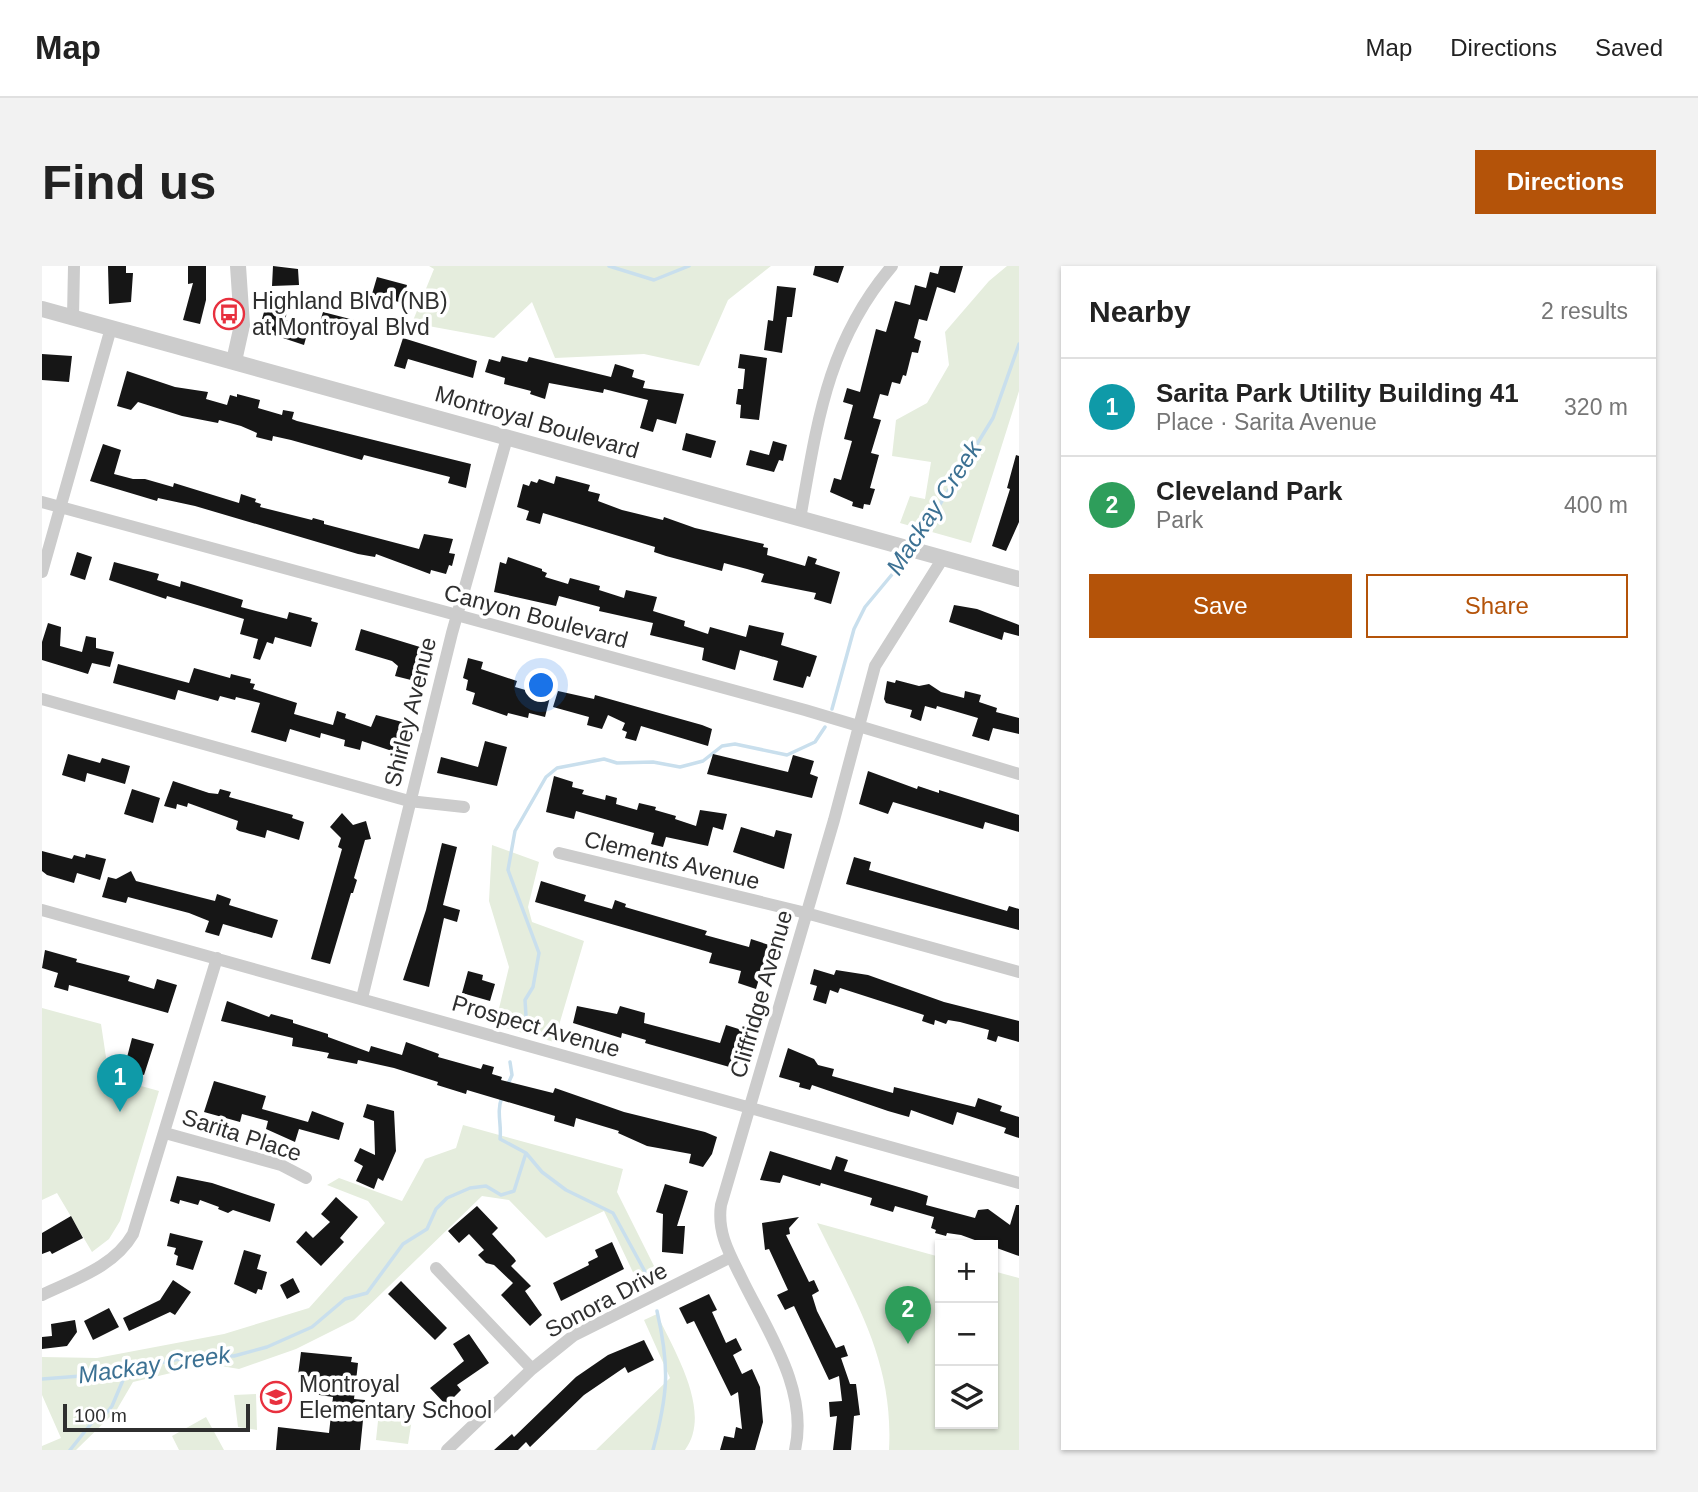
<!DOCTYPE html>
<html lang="en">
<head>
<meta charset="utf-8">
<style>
  body { margin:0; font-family:Arial,sans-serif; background:#f2f2f2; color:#222 }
  .controls { position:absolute; right:21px; bottom:21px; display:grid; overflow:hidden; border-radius:0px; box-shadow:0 2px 5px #0004 }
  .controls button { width:63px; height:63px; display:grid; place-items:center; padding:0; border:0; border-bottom:2px solid #e0e0e0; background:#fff; color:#222; font:35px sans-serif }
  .scale { position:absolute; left:21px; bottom:18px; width:187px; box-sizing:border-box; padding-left:7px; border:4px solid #2f2f2f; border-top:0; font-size:19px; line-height:24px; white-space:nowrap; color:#2f2f2f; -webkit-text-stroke:5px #fff; paint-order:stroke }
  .you { position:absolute; left:500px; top:420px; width:24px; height:24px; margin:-18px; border:5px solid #fff; border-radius:50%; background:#1a73e8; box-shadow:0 0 0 10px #1a73e833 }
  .badge { display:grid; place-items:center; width:46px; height:46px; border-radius:50%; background:#b45309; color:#fff; font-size:23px; font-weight:700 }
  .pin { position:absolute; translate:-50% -58px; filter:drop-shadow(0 2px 4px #0008) }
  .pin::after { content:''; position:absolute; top:37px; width:24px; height:21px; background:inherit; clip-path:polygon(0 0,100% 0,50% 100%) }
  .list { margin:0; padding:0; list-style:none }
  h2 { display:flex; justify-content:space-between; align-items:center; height:91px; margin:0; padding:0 28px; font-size:30px }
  h2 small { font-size:23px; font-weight:400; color:#767676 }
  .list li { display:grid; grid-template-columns:46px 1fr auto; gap:21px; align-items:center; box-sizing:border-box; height:98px; padding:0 28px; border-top:2px solid #e0e0e0 }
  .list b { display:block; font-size:26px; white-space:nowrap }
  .list p { margin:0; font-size:23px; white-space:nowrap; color:#767676 }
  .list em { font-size:23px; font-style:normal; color:#767676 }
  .actions { display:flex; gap:14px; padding:21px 28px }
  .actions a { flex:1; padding:16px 0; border:2px solid #b45309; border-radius:0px; text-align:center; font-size:24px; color:#b45309 }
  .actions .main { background:#b45309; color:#fff }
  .icon { flex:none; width:38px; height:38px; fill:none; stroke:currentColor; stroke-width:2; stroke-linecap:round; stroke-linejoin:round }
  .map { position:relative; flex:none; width:977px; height:1184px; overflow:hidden; border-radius:0px }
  header { display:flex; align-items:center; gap:42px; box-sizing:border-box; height:98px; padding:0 35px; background:#fff; border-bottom:2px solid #e0e0e0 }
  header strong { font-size:33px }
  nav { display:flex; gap:38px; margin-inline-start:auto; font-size:24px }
  .intro { display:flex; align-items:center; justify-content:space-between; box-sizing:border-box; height:168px; padding:0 42px }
  h1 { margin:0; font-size:49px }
  .button { padding:18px 32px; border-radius:0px; background:#b45309; color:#fff; font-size:24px; font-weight:700 }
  main { display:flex; gap:42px; padding:0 42px }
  aside { flex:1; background:#fff; border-radius:0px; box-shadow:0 2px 5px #0004 }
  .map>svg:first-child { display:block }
  .green { fill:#e5eddd }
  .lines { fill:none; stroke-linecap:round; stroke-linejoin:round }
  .stream { stroke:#c9dfed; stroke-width:3.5 }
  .building { fill:#161616 }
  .minor { stroke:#ccc; stroke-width:12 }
  .tertiary { stroke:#ccc; stroke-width:16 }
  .labels { text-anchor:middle; stroke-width:7; stroke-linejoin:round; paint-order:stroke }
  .poi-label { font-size:23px; fill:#2f2f2f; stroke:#fff; text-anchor:start }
  .street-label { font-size:23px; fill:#2f2f2f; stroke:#fff }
  .water-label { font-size:24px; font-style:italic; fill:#3c7193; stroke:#fff }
</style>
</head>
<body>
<header>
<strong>Map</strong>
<nav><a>Map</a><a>Directions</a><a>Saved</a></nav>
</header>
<div class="intro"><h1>Find us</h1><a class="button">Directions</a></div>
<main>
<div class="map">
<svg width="977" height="1184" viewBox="0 0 977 1184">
  <rect width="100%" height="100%" fill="#fff"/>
  <!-- green -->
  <path class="green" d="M387 0H729L686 34 657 100 602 88 513 92 490 36 452 72 370 57 392 3Z
    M965 0H977V125L929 277 858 257 868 230 883 233 889 196 850 190 854 154 885 137 907 99 903 66 947 15Z
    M450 579 497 596 486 641 490 656 542 675 512 776 453 759 467 701 447 635Z
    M0 742 59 758 67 811 117 825 78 955 67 973 50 986 15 927 0 934Z
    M421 859 581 903 575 926 617 1010 597 1019 562 945 504 972 467 934 440 930 312 1054 254 1083 197 1103 167 1098 91 1116 74 1145 34 1184H0V1180L19 1172 0 1129V1091L55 1092 182 1068 267 1042 343 957 326 935 285 919 297 912 360 935 383 893 414 882Z
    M775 957 898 991V1158H951V1005L977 1012V1184H847C852 1095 813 1034 775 957Z
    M615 1048C632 1085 671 1146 643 1184H554L628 1112 602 1054Z
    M214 1128 215 1164 196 1161 192 1129Z
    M338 1136 372 1140 366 1178 334 1174Z
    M164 1151 182 1184H137L130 1170Z"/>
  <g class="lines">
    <!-- stream -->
    <path class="stream" d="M567 0 612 14 647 0
      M873 279 951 152 977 78
      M790 443 812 363 823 341 867 288
      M484 750 483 734 491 721 497 687 466 604 473 565 504 511 515 502 562 493 575 497 611 496 638 501 661 495 680 480 693 478 745 489 773 476 783 461
      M466 818 470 809 468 796
      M484 887 500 906 524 924 571 947 607 1013
      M0 1113 104 1105 112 1098 158 1089 192 1090 225 1081 270 1061 303 1033 325 1027 361 978 385 963 394 943 405 932 428 922 444 920 459 929 472 925 484 887 458 873C460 859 454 846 460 831
      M28 1184 52 1154 63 1149 70 1140 84 1107
      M611 1184C626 1128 628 1102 615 1045"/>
  </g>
  <!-- building -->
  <path class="building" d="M66 0H84V7H91L89 36 67 38Z
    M146 0H164V34L158 58 141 54 151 17 146 18Z
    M231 0 256 3 257 19 230 20Z
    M773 0H802L796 17 771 9Z
    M898 0H921L913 27 895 21 885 55 877 53 872 72 879 75 876 87 870 86 864 110 861 109 858 118 850 116 846 130 838 128 831 152 839 154 829 187 837 189 828 222 833 223 828 239 822 238 821 243 810 240 811 236 788 226 792 212 799 214 810 175 802 173 811 139 801 136 805 122 818 126 834 63 844 66 853 35 868 39 873 19 884 22 888 6 896 8Z
    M335 11 365 19 360 37 330 28Z
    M735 20 754 22 750 51H745L740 87 722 84 726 54 731 55Z
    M224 39 245 46 243 54 267 61 262 79 226 67 229 56 220 53Z
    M281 46 312 54 308 71 276 62Z
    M361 72 435 95 431 112 366 93 363 103 352 100Z
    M0 88 30 90 27 116 0 114Z
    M698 88 725 92 717 154 698 152 699 139 694 138 696 123H701L703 103 696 102Z
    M460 90 485 96 487 91 569 111 573 98 583 101 592 104 590 111 603 115 601 122 642 128 634 158 615 153 611 166 598 162 606 134 562 123 561 127 507 117 503 133 488 128 489 125 462 118 463 112 443 106 447 93 458 96Z
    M85 105 133 121 166 126 164 133 185 139 188 129 195 131V128L218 134 216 142 240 149 241 144 252 146 250 153 255 155 429 198 424 222 406 217 408 211 322 189 320 194 249 174 231 170 230 175 214 171 215 167 199 160 177 154 176 157 140 150 96 136 89 144 75 140Z
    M644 167 674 175 669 192 640 184Z
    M731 175 745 179 741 195 737 194 732 206 704 199 708 184 727 189Z
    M61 178 79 184 72 208 91 213H103L131 221 132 217 197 237 199 228 214 233 213 236 219 238 218 241 270 254 271 252 282 255V258L377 283 382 268 411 273 407 287 413 288 410 300 407 299 404 308 389 304 388 308 334 288 333 291 316 288 153 240 116 232 115 235 48 215Z
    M974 189 977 190V256L964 285 950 280 968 223 965 222Z
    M514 210 548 219 546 225 558 228 556 235 580 244 621 254 622 251 653 262 722 278 721 281 726 282 725 289 763 300 766 290 775 293 773 298 798 306 789 338 772 333 774 327 719 316 722 308 705 303 682 297 680 305 624 290 612 286 613 281 501 247 498 258 484 254 487 245 475 241 481 218 487 220 489 215 495 217 497 213 512 218Z
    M35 286 50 291 43 314 28 309Z
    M466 291 500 303V305L505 307 503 311 526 318 528 312 558 320 557 324 582 332 584 324 615 331 611 345 643 355 642 360 666 368 668 361 704 371 707 359 742 367 739 379 775 390 768 411 765 410 761 422 731 414 736 395 698 384 693 404 660 394 662 382 608 369 611 357 557 345 558 341 517 330 514 340 452 326 458 296 464 298Z
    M72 296 117 308 115 314 138 321 139 315 201 334 199 341 245 353 247 346 270 352 269 355 276 357 269 381 233 371 231 378 225 376 218 394 211 392 216 373 198 368 202 353 125 330 124 333 67 314Z
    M912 339 935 343 977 359V370L962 366 960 374 907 356Z
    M6 357 19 361 18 380 40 386 44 370 54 372V382L72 386 68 401 50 397 46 408 0 394V376Z
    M319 363 378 381 369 414 353 410 356 400 350 395 313 384Z
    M426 392 441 396 439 403 475 415 473 421 508 431 503 451 487 447 486 452 466 447 465 450 430 438 433 427 424 424 426 414 421 412Z
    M76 398 147 417 152 402 188 412 189 408 209 413 208 417 213 418 211 423 255 437 252 448 291 459 295 445 304 448 303 452 329 461 334 449 364 457 356 487 320 475 318 484 302 480 303 474 279 467 278 472 248 463 244 476 209 466 218 437 194 431 193 434 178 430 176 435 136 424 133 434 108 427 71 417Z
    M854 414 877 420 887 418 899 426 922 432 923 425 939 429 937 436 955 442 954 446 977 452V468L951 462 947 475 930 470 936 452 895 440 894 443 883 440 879 455 868 451 870 444 844 437 842 433 845 415 853 417Z
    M516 425 552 433 553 429 660 459 670 463 666 480 599 460 594 475 583 472 585 466 580 464 583 457 566 449 560 463 545 459 547 451 511 441Z
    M443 475 465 481 455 520 395 507 399 491 436 501Z
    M26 488 58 497 60 492 88 500 83 518 45 507 43 516 20 509Z
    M671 488 746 506 751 489 772 495 768 508 776 511 770 532 665 508Z
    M826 505 875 523 876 520 897 527V524L977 549V566L943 556 941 563 851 536 846 548 817 538Z
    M512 510 531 516 530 521 542 524 540 528 563 534 564 529 575 532 574 538 595 544 597 537 614 541 613 544 634 550 633 553 654 560 658 544 685 548 681 564 671 561 666 580 624 571 621 581 609 578 612 567 534 545 532 553 504 546Z
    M131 515 167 527 176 528 178 523 189 526 187 531 251 549 250 552 262 556 257 574 225 564 223 572 197 565 194 563 196 555 146 537 145 541 135 538 134 543 122 540Z
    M90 523 118 532 111 557 82 548Z
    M300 547 311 559 324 555 329 573 323 574 312 612 315 614 311 627H309L288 698 269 693 300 583 296 581 299 572 288 561Z
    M699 561 732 571 734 564 750 568 742 603 691 586Z
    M400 577 415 581 401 639 418 644 415 656 402 652 387 721 361 714 384 644Z
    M0 585 30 593 32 589 43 592 44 588 64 593 58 614 35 607 32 617 5 609 0 605Z
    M812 591 829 596 827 604 965 645 967 640 977 643V664L804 618Z
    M89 605 94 615 173 635 175 628 189 633 187 639 236 654 230 672 181 658 177 670 163 666 167 655 147 647 86 631 84 637 60 631 66 611 74 613Z
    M499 615 544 629 542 635 570 643 573 634 584 638 583 641 665 665 663 669 707 681 709 673 727 679 714 723 696 717 699 705 667 697 670 687 493 636Z
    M3 684 35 693 34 696 88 710 86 715 112 723 115 713 135 719 126 747 27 719 26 725 12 721 16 707 0 702Z
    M772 703 792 709 794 704 826 709 902 736 977 755V776L956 770 954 776 945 773 947 764 918 756 906 754 904 758 893 754 892 759 880 755 882 749 798 722 796 727 788 724 784 738 771 734 775 720 768 718Z
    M426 705 441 709 440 714 453 718 448 735 420 727Z
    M185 735 227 751 229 748 251 754V757L286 768V771L327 786 329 780 360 789 364 776 397 788 396 791 439 803 441 798 452 801 450 808 460 811 459 814 511 827 513 822 582 846 663 866 675 871 670 888 661 901 647 897 649 888 605 880 576 867 577 865 534 852 532 861 512 855 513 850 425 824 424 828 395 819 396 816 352 802 316 794 315 798 285 792 287 787 250 780 251 772 179 755Z
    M535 740 575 748 578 740 603 747 602 757 678 777 684 759 703 765 691 802 603 777 604 774 580 767 579 772 531 757Z
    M90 772 112 778 102 809 82 803Z
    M746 782 772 793 776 799 792 803 790 810 851 827 852 821 933 841 936 832 960 840 958 845 977 851V872L962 867 964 862 915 846 911 859 869 844 867 851 846 845 770 819 768 824 757 821 758 817 737 811Z
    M172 815 224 830 220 843 266 856 270 845 302 857 297 874 257 863 253 876 224 863 226 855 200 848 198 856 162 846Z
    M325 838 352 845 354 885 341 915 336 912 332 923 314 915 321 900 312 895 318 882 333 889 332 855 321 851Z
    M728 885 789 904 794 890 806 894 802 905 874 926 886 930 884 939 933 952 936 944 946 943 968 959 974 939H977V990L919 969 905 967 904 970 893 967 894 964 889 962 892 951 853 940 851 946 828 939 830 932 779 917 778 920 741 909 738 917 718 914Z
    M135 910 170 917 233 938 228 956 191 944 186 947 176 943 177 941 158 934 156 939 138 934 137 938 128 935Z
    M623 918 646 925 635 960H643L641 988 620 986 621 948 614 946Z
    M294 931 316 951 298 972 302 976 279 1000 254 976 264 965 271 972 288 956 279 948Z
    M435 940 456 962 450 968 472 992 474 995 469 1000 489 1020 483 1025 500 1049 488 1060 459 1029 471 1017 452 999 444 997 436 989 442 984 427 968 417 977 406 965Z
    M29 950 41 972 10 988 8 985 0 988V967Z
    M757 951 747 962 748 968 744 969 767 1016 772 1014 777 1025 770 1029 775 1045 794 1082 802 1079 806 1090 799 1092 808 1118H814L818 1149 812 1150 809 1184H791L795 1150 788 1151 787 1136 800 1135 797 1110 787 1114 752 1040 743 1044 735 1029 746 1024 727 983 723 984 720 957Z
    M128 967 161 975 151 1004 134 999 136 990 132 988 134 982 125 980Z
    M570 976 582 1003 519 1035 511 1017 547 999 546 996 556 991 553 984Z
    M202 984 219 989 215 1003 225 1006 220 1024 216 1023 214 1028 192 1018Z
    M251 1012 258 1026 245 1033 238 1019Z
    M131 1014 149 1026 133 1049 128 1046 87 1065 81 1052 118 1034Z
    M359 1015 405 1062 393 1074 346 1028Z
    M667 1028 675 1044 670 1046 684 1077 694 1072 700 1084 691 1089 700 1108 710 1103 718 1121 721 1156 713 1184H678L682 1170 692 1172 694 1161 700 1163 696 1126 689 1130 652 1055 645 1058 637 1042Z
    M67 1042 77 1061 51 1074 42 1055Z
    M33 1054 35 1066 25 1080 0 1083V1071L10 1070 9 1058Z
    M427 1068 447 1097 415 1119 419 1124 404 1139 388 1122 422 1095 411 1078Z
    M602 1074 612 1094 586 1107 583 1101 542 1129 488 1181 484 1176 476 1184H452L470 1168 472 1171 534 1111 566 1089Z
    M259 1086 310 1091 309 1096 316 1097 312 1133 323 1134 318 1184H234L236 1161 287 1167 291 1131 271 1128 272 1111 256 1109Z"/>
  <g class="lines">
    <!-- minor -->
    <path class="minor" d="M31 51 32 0
      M0 236 763 444 977 508
      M758 253C775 158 785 76 850 0
      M0 306 69 62
      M0 433 367 535 422 541
      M517 587 764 647 977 706
      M0 644 977 917
      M320 732 410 367 465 172
      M123 867 239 899 264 912
      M394 1002 490 1103
      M0 1029C33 1013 72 1001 91 968L175 692
      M405 1184 490 1103 531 1070 689 991
      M753 1184C767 1123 724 1063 699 1011 687 987 675 966 679 939L792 554 833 400 901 292"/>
    <!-- tertiary -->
    <path class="tertiary" d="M0 43 977 313
      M192 95 200 59 196 0"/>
  </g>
  <!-- icons -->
  <defs>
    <g id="bus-ring" transform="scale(1.575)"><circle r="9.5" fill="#fff" stroke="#e8303e" stroke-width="1.5"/><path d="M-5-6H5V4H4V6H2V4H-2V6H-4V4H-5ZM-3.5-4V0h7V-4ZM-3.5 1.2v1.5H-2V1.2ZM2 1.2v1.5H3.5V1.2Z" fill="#e8303e"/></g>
    <g id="school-ring" transform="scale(1.575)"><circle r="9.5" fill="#fff" stroke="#e8303e" stroke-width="1.5"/><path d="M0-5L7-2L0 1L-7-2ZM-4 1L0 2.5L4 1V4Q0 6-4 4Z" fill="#e8303e"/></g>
  </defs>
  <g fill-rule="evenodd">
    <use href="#bus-ring" x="187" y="48"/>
    <use href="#school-ring" x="234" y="1131"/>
  </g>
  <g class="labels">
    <!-- poi labels -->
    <g class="poi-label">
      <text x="210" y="43">Highland Blvd (NB)<tspan x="210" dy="26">at Montroyal Blvd</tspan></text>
      <text x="257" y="1126">Montroyal<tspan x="257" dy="26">Elementary School</tspan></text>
    </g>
    <!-- street labels -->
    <g class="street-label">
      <text transform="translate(495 156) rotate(16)" y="8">Montroyal Boulevard</text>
      <text transform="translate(494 350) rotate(15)" y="8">Canyon Boulevard</text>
      <text transform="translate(368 446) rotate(-76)" y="8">Shirley Avenue</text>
      <text transform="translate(630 594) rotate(14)" y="8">Clements Avenue</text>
      <text transform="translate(719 728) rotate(-74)" y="8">Cliffridge Avenue</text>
      <text transform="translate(494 760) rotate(16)" y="8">Prospect Avenue</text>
      <text transform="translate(200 869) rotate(18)" y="8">Sarita Place</text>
      <text transform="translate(564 1034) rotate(-28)" y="8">Sonora Drive</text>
    </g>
    <!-- water labels -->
    <g class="water-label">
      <text transform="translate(892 242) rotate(-57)" y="8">Mackay Creek</text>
      <text transform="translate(112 1099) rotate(-8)" y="8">Mackay Creek</text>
    </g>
  </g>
</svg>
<div class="controls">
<button>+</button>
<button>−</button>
<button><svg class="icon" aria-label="layers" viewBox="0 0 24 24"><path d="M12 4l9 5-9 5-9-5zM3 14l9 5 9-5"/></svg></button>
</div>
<div class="scale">100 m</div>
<div class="you"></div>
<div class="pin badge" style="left:78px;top:846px;background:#0f9aa8">1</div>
<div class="pin badge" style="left:866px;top:1078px;background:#2e9e5b">2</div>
</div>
<aside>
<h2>Nearby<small>2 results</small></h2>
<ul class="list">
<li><span class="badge" style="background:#0f9aa8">1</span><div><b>Sarita Park Utility Building 41</b><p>Place · Sarita Avenue</p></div><em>320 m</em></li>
<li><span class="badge" style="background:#2e9e5b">2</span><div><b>Cleveland Park</b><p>Park</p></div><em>400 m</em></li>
</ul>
<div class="actions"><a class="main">Save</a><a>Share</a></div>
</aside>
</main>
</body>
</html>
